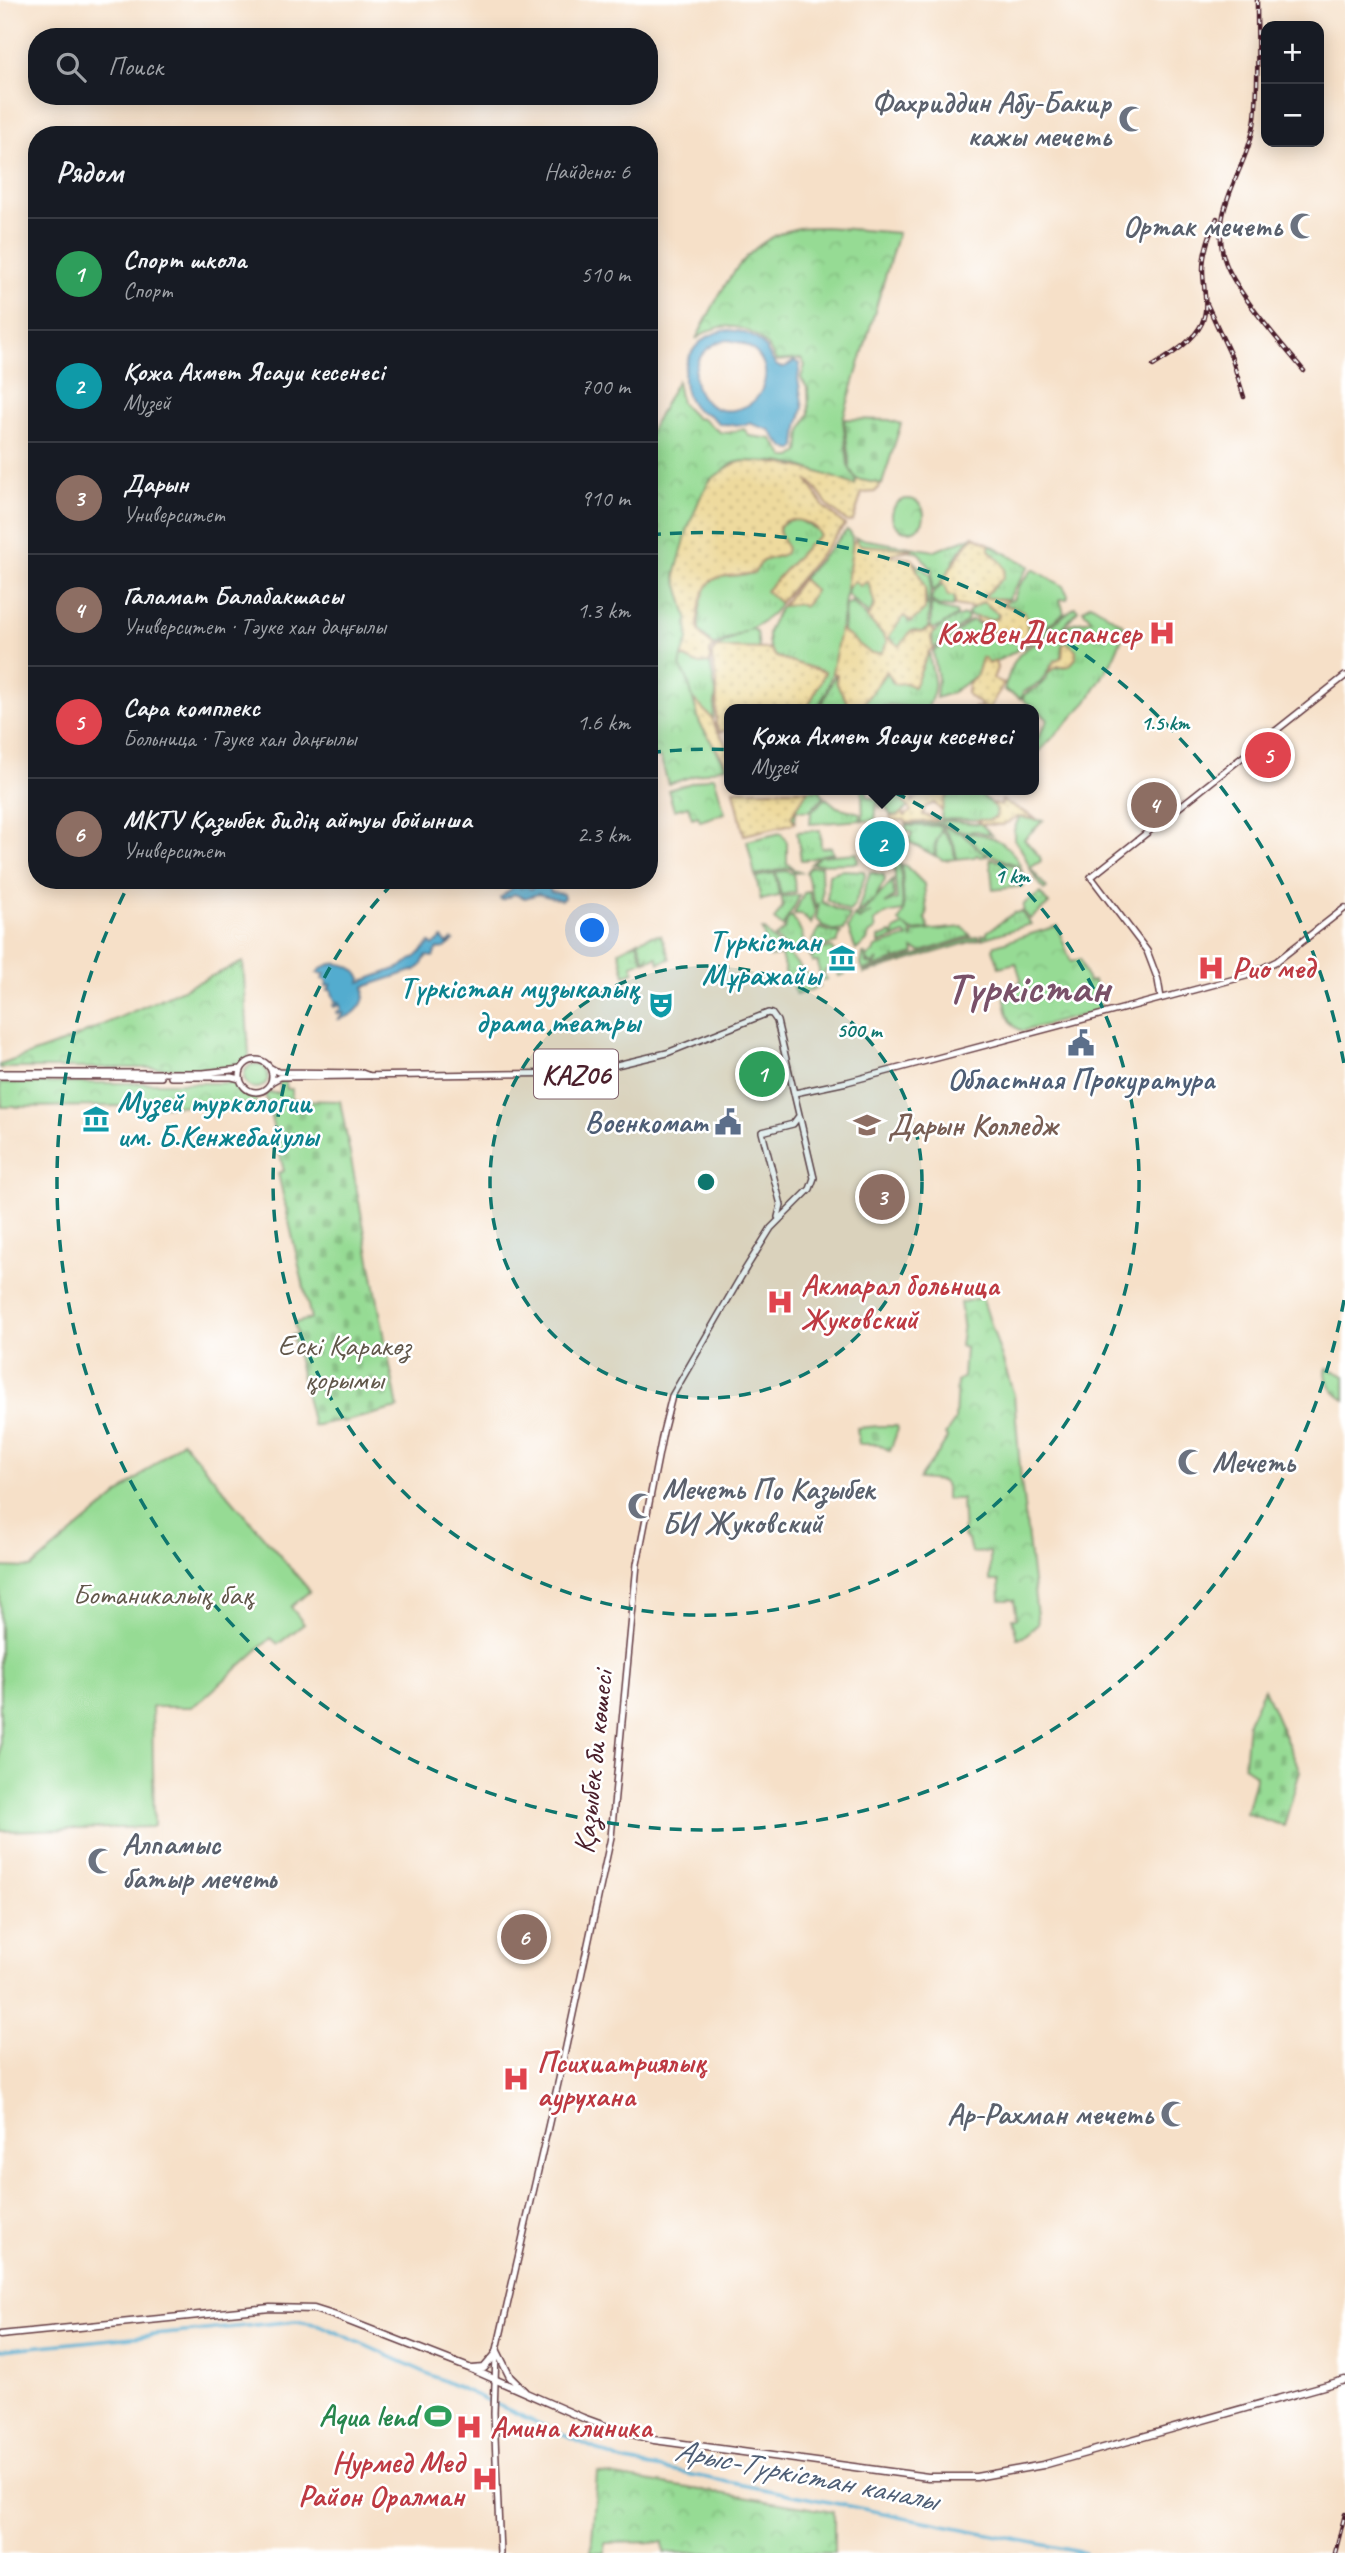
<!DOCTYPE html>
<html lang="ru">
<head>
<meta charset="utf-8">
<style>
  body { margin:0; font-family:Caveat,sans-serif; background:#242831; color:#f1f3f6 }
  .controls { position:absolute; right:21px; top:21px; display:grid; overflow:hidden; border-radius:14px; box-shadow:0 4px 18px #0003 }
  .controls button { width:63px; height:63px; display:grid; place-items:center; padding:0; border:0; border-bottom:2px solid #363941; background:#171b24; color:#f1f3f6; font:35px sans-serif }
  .you { position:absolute; left:593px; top:931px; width:24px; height:24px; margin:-18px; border:5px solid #fff; border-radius:50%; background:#1a73e8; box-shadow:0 0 0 10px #1a73e833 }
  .badge { display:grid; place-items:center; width:46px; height:46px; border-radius:50%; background:#1a73e8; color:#fff; font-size:23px; font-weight:700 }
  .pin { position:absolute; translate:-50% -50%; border:4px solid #fff; box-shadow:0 2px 7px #0006 }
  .popup { position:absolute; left:724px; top:704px; width:315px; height:91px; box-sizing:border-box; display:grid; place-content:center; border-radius:14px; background:#171b24; filter:drop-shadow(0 2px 5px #0005); font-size:23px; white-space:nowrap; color:#9ea1a6 }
  .popup b { font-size:26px; color:#f1f3f6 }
  .popup::after { content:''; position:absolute; left:50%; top:100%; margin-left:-14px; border:14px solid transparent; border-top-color:#171b24 }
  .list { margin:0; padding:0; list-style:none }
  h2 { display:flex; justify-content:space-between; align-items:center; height:91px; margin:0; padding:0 28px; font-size:30px }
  h2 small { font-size:23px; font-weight:400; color:#9ea1a6 }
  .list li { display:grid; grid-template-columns:46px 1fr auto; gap:21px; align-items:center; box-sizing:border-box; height:112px; padding:0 28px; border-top:2px solid #363941 }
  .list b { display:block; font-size:26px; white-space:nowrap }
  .list p { margin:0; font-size:23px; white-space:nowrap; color:#9ea1a6 }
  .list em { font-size:23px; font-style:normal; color:#9ea1a6 }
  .icon { flex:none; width:38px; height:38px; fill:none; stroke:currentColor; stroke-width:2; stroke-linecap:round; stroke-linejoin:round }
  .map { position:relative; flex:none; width:1345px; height:2553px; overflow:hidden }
  .search { position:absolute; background:#171b24; box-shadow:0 4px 18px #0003; left:28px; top:28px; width:630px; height:77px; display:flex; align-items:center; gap:18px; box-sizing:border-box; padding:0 24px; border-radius:28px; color:#9ea1a6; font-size:26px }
  .panel { position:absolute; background:#171b24; box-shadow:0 4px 18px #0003; left:28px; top:126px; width:630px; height:763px; border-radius:28px }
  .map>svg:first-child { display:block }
  .grass { fill:url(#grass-tufts); stroke:#707d60; stroke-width:2 }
  .sand { fill:url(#sand-dots); stroke:#9c7c64; stroke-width:2 }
  .cemetery { fill:url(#cemetery-stones); stroke:#707d60; stroke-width:2 }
  .park { fill:url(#park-crowns); stroke:#707d60; stroke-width:2 }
  .garden { fill:#96db94; stroke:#707d60; stroke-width:2 }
  .water { fill:#52accf; stroke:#4e667d; stroke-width:2; fill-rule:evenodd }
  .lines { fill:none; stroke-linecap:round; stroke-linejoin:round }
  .canal { stroke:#52accf; stroke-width:3.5 }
  .major-casing { stroke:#643c43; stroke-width:8 }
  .highway-casing { stroke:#643c43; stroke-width:9 }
  .major { stroke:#fff; stroke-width:5 }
  .highway { stroke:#fff; stroke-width:6 }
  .rail-casing { stroke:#4a1f2b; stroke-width:4.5 }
  .rail { stroke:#fff; stroke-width:2; stroke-dasharray:5; stroke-linecap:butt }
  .ring { fill:none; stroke:#0f766e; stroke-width:3.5; stroke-dasharray:12 9 }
  .labels { text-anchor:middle; stroke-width:5; stroke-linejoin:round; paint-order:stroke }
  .shield { fill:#fff; stroke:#80626b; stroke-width:2 }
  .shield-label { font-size:28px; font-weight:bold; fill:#4a1f2b }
  .worship-label { font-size:30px; font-weight:bold; fill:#5b616d; stroke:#fff; text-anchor:end }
  .health-label { font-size:30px; font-weight:bold; fill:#be3a42; stroke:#fff; text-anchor:start }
  .culture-label { font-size:30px; font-weight:bold; fill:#0d838f; stroke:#fff; text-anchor:end }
  .service-label { font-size:30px; font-weight:bold; fill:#4e5e75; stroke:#fff }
  .education-label { font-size:30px; font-weight:bold; fill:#785e54; stroke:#fff; text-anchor:start }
  .park-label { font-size:30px; fill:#61574a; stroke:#fff }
  .street-label { font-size:30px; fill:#4a1f2b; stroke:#fff }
  .leisure-label { font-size:30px; font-weight:bold; fill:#27864d; stroke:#fff; text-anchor:end }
  .water-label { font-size:32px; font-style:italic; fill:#4e5e75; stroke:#fff }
  .town-label { font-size:44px; font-weight:bold; fill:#795169; stroke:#fff }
  .centre { fill:#0f766e; stroke:#fff; stroke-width:3.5 }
  .ring-label { font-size:21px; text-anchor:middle; font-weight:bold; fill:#0f766e; stroke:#fff; stroke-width:5; stroke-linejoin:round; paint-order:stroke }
</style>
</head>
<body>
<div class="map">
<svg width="1345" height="2553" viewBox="0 0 1345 2553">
  <defs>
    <pattern id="grass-tufts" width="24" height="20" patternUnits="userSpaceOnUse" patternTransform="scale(1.75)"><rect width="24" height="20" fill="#96db94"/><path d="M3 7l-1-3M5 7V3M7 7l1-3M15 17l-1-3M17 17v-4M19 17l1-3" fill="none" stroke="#83bc80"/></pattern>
    <pattern id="sand-dots" width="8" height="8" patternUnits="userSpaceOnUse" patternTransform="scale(1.75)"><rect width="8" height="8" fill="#eeda9e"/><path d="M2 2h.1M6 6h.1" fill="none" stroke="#cebb88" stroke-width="1.8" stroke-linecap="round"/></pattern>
    <pattern id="cemetery-stones" width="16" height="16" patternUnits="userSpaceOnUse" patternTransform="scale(1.75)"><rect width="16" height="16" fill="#96db94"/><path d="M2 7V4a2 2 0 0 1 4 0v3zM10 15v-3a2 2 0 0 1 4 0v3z" fill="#83bc80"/></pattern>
    <pattern id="park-crowns" width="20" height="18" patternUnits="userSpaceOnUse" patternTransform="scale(1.75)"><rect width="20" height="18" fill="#96db94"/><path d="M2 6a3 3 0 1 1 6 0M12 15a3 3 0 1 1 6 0" fill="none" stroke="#83bc80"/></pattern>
  </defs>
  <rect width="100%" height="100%" fill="#fff"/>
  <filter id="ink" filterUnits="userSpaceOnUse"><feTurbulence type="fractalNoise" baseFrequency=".0143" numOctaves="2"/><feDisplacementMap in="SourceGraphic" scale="14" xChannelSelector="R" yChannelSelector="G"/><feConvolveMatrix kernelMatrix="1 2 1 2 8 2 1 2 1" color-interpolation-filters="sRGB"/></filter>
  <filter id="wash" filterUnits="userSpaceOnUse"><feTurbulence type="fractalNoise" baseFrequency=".00686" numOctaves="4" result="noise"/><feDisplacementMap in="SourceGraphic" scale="28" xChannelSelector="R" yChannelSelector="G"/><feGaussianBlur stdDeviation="1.57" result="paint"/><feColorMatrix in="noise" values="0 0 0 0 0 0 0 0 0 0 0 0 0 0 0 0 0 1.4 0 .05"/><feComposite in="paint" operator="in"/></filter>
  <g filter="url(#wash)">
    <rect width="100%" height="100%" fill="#f6e0c8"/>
    <!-- grass -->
    <path class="grass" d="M790 520H799L819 531V537L806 547 767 591 780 603C772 623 733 636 714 646L699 631C699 614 698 582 720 577 731 575 743 576 754 573L762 561 780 556 785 544C781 537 777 531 781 524Z
      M847 530 851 533 853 547 836 660 826 692 817 709H807L825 672 774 656C761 636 771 623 782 606L799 604 804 607 815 591 802 579Z
      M974 536C969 541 962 547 958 553 950 567 946 582 932 591V570L918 552 859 545 855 538 935 551Z
      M989 544 1029 566 1008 599H985L982 597 994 586 1003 565 989 550Z
      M914 562 931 575 928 628 920 633 913 630 903 645 898 646 888 637 901 618 906 616 909 622 927 605 925 588Z
      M1033 569 1063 586 1068 595 1067 599H1060L1064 613 1028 640 1025 633 1027 623 1019 609 999 603 1013 600 1019 586Z
      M867 580 875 602 869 615 847 594 849 585 855 581Z
      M943 584 955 596 953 607 938 606 931 600 933 593Z
      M852 602 886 638 887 645 883 653H870L843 632 845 605Z
      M931 602 938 608 956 612 957 615 939 627 931 629Z
      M983 602 997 613 999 617 991 620 970 616 968 613 975 605Z
      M1091 604 1124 625 1122 629 1125 631 1112 661 1087 702 1034 757V744L1048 720 1037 709 1024 701 1023 696C1028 691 1032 691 1038 687 1055 674 1039 670 1069 666L1076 658 1062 646 1061 658 1054 661 1040 683 1023 692 1021 699 1004 690C1016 650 1020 649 1058 635 1063 632 1065 627 1070 624 1076 622 1086 621 1092 620L1083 610Z
      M1075 607 1078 610 1059 632 1041 637 1022 648Z
      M964 615 968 616 967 621 933 649 932 634 950 620Z
      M972 620 1000 637 1021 643V647L1013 653 990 664 982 658 977 675 951 693 936 698 938 678 933 652Z
      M751 628 757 632 759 649 716 648Z
      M929 651C931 679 941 679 927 709L889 705 877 709H868L864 703 887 671 892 682 905 683 917 680Z
      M681 656 697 664 710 663 716 693 713 720 693 699 680 667Z
      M836 672V682L851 709H820Z
      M808 790H820L824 797 809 811 796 810 795 820H792L791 816Z
      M862 790H867V796C873 799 880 799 884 807H880V803H877L875 820 863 821Z
      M881 790H904L901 797 908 807 897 816 890 815 883 801Z
      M952 790C967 790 996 797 997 815L990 820 941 819 943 802Z
      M826 798 837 807 860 813 861 820 810 824 811 812Z
      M1019 817 1043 821 1024 839 1040 857 1041 861 1030 868 1047 888 1044 890 1032 873 1024 854 1014 839V830Z
      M949 821 981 824 992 835 976 831 962 832 943 824 906 825V823Z
      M906 826H941C942 836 933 843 935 856L908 841 912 834 906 830Z
      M942 826 961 833 987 856 980 857 977 855 974 857 957 859 954 844Z
      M820 830 821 848 831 847 833 853C821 853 812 861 801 860L797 832Z
      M942 830 953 846 955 859 943 860 936 856 935 844Z
      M781 833 787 842V863L793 869 802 872 795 873 789 868 755 875 747 841Z
      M963 833C992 833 1013 843 1022 871L1014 864 983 852Z
      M857 853 858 863 811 864 820 856Z
      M990 858C1007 865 1024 862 1024 886L993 890Z
      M900 863 903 911 886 914 874 922 876 929 869 934 867 941 856 950 848 928 854 916 859 920 871 913 860 918 855 915 863 913 893 880 894 897 884 904 897 899 894 864Z
      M902 865H905L924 884 927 915 925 918 929 929 913 931 905 926 911 932 912 940 914 932 963 927 971 936 921 952 913 949 914 954 895 960 894 956 895 960 863 970 861 964 863 954H865L866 963 874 965 878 960 871 964 866 958 873 952 875 947 908 937 905 934 879 943V938L891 933 893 936 895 930 903 926 899 921 904 911Z
      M821 866 822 902 850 916 843 930 834 931 821 926V923L816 919 819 903 816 908 806 872 810 867Z
      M841 870 864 871 865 876 854 906 849 912 827 900 829 874Z
      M786 871 793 874 796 892 781 895 776 872Z
      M870 872 884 875 885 880 874 900 857 914Z
      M775 873 779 896 761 900 756 877Z
      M809 892 815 912 811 924 801 914H794L804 893Z
      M1040 893 1049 904 1030 919 1023 911 1024 904Z
      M799 895C797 906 787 916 783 927L774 920 783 906 781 897Z
      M1021 912 1031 924 982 939V935H987V932L1014 913Z
      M792 916 802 933 804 945 802 949 789 951 775 937 785 929 787 920Z
      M819 928 830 932 841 933 837 943 816 948 812 941Z
      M762 930H764L820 987 796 995 792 982 785 984 784 981 787 980 781 955 770 957Z
      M661 935 670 959 659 963 657 957 646 961 649 955 645 961 638 941 650 936Z
      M979 936 980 939 864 974V972Z
      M637 942 643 961 632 965 634 972 625 975 619 951Z
      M832 948 845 974 839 976 837 969 826 970 824 975 827 979 820 981 818 962H812L811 959 814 956 810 958 809 954 815 950 814 956 817 949Z
      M244 1076a12 12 0 1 1 24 0a12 12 0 1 1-24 0Z"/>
    <!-- sand -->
    <path class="sand" d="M743 461C788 462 813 469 855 485L856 479 882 484 875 492 862 493 853 521 848 522 830 508 811 482 808 481 824 507 845 525 780 603 766 591 806 547 820 535C816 523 797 518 785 521L779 527V532L787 549 785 554 762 561 754 573C742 576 727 574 715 579 702 585 696 617 699 630 700 637 709 642 714 646L710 652V663L697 664 681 656C689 638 688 622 683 603 681 594 677 586 676 577 674 562 697 497 707 484 714 474 731 464 743 461Z
      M974 536 989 544V550L1001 562 1005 570 1003 578 983 597 1005 600 1007 602 1001 604 1023 611 1027 618V640C1007 647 992 630 976 620V617L991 620 998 618 999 614 983 602 972 608 955 605V596H948L944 585 941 583C952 567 960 551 974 536Z
      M856 541 860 545 913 549 886 555 912 559 925 588V610L911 622 904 616 889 636V639L900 646 911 631 924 632 931 627 934 632 931 637 933 649 929 651 914 687 905 683 895 684 886 671 864 703 868 709H851L836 682 837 674 832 673 840 629 870 653H882L887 642 884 635 867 618 875 605 868 581 860 586 855 581 846 588 853 542Z
      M802 579 815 591 804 607 799 604 782 606Z
      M1068 643 1076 650V658L1069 666H1058L1049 672 1054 661 1062 657 1063 644Z
      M716 648 770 649 776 657 825 672 807 709H730V729L720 732 716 724 717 682 712 659V654Z
      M982 658H985L989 664 995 661 997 668 993 679 1004 683 989 709 983 707 981 709H973L975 707 978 709 981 705 967 694 968 684 977 675Z
      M693 699 712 718 716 729 728 746 730 769 700 724Z
      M734 790H808L791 816 795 823 744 835Z
      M904 790H914L912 802 925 790H931L927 794V796L928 793 935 795 936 791 934 790H952L945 798 942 811 934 803 925 807 923 815 938 819 935 821 906 823 905 820 891 821 890 817 897 816 902 812 905 816 911 811 901 799Z
      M1002 800 1037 819 1017 817 1003 825 981 824 977 820H990L996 817 997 810 992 803 1001 805Z"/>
    <!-- cemetery -->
    <path class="cemetery" d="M844 419 889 420 901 424 882 484 856 479 850 469Z
      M285 1079 287 1089H292V1100L340 1101 398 1408 342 1422 341 1420 313 1426 292 1335 297 1334 294 1323 311 1319 278 1173 284 1171 265 1093H280V1080Z
      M1327 1368 1345 1376V1400C1334 1394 1323 1380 1327 1368Z
      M880 1426H897L898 1429 890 1451 878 1444H859L857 1428Z
      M1264 1689 1300 1771 1284 1826 1246 1813 1256 1775 1244 1766 1248 1722Z"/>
    <!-- park -->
    <path class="park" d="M826 227 898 233 843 419 848 466 856 479 855 485 801 466 778 462 743 461 734 463 710 480 700 498 688 528 675 575 687 617 688 640 682 656 680 667 687 678 700 724 726 766 668 784 661 759 649 753V433L677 381 681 403 696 418 702 419 720 432 728 433 744 429 750 436 772 439 785 457H792L799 452 801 431 809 414 808 389 801 378 805 365 801 359 776 361C761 328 725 315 696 339 720 294 742 238 799 228 807 227 817 227 826 227Z
      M892 515a16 16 0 1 1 32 0a16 16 0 1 1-32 0Z
      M714 776 725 813 700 821 698 816 692 818 688 806 674 810 668 790Z
      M1057 926 1071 962 1080 959 1088 982 1094 981 1102 1010 1023 1031C1005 1025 1007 1006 1003 990L1017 987 1021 979 1016 963 999 967 993 949 995 945Z
      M243 962 249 1054 248 1058 235 1068H0V1065L67 1041Z
      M0 1083H235L248 1095H256V1105L2 1107Z
      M982 1297 1014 1395 1021 1480 1038 1624 1023 1637 1017 1638 1012 1618H1017L1014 1600H1000L999 1581H990V1552L971 1553 968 1540 964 1536 962 1499H946V1486L941 1481 919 1479C926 1466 944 1450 947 1437L945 1435 955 1421 957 1381 963 1377 965 1348 960 1346 963 1323 960 1303Z
      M597 2473 834 2512V2553H664L663 2542 605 2543V2553H591Z"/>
    <!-- garden -->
    <path class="garden" d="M770 1070 773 1085 744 1094 738 1077Z
      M182 1441 310 1591 291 1607 304 1624 278 1644 271 1638 203 1699 191 1707H152L154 1825 152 1827 0 1831V1567L31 1568Z"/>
    <!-- water -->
    <path class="water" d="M729 330C741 331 752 334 761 343 773 354 773 379 794 361L800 364 798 379 803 408 798 427 796 446 793 450C784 450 774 436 770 430L749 423 746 425 720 424C715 421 713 416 707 414 701 411 698 413 694 407 670 376 692 333 729 330ZM724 340C750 340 774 361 762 389 758 399 749 406 738 409 696 421 673 357 724 340Z
      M538 880H547L551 892 563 894 564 898 561 900 538 894 525 898 514 894 502 900 500 898 517 884 521 888 525 885 531 889 538 883Z
      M442 938 447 944 452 940 454 941 445 948 437 949 433 957 426 956 421 966 415 970 364 987C367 1003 356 1016 339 1019L344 1013 337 1014 336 1012 341 1010 340 1005 334 1007 333 1005 339 1002 335 1001 331 990H328L331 985 326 986 327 981 322 979 325 974 317 973C330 958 351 962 361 978L360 982 401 967 417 956 430 943 433 946Z"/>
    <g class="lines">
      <!-- canal -->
      <path class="canal" d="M0 2350 297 2321 320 2325 622 2461 1085 2553"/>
    </g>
  </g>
  <g filter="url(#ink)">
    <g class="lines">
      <!-- major casing -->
      <g class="major-casing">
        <path id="major" d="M1161 998 1158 980 1147 951 1091 877 1345 676
          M240 1076a16 16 0 1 1 32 0a16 16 0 1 1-32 0Z
          M269 1067 278 1072 362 1073 370 1076
          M0 1073H203L241 1069
          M0 1076 161 1077
          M171 1077H232L240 1079
          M271 1082 280 1077 583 1073 667 1053 768 1013 772 1014 777 1021 814 1178 810 1189 771 1228 746 1268 672 1396 663 1432 637 1564 611 1837 559 2079 496 2354 494 2413 500 2553
          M795 1093 847 1082 1246 976 1277 961 1345 908
          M778 1217 781 1205 762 1132 793 1124 799 1116"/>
      </g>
      <!-- highway casing -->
      <g class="highway-casing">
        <path id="highway" d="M0 2335 270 2308 314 2309 333 2315 469 2368 583 2418 613 2429 654 2440 928 2477H976L1043 2465 1345 2380
          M497 2351 510 2377 525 2392
          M472 2369 484 2368 496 2354"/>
      </g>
      <!-- major -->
      <use href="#major" class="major"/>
      <!-- highway -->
      <use href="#highway" class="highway"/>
      <!-- rail casing -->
      <g class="rail-casing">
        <path id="rail" d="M1257 0C1257 39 1259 80 1255 118 1250 166 1209 208 1224 258 1233 290 1282 344 1304 371
          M1207 304 1231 356 1244 397
          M1153 366C1170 355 1193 342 1202 323 1209 307 1203 287 1203 270 1203 251 1210 234 1217 218
          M1335 2553 1345 2514"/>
      </g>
      <!-- rail -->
      <use href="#rail" class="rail"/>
    </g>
  </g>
  <!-- distance rings -->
  <circle cx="706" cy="1182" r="216" fill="#0f766e" fill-opacity=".12"/>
  <g class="ring">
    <circle cx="706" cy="1182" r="216"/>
    <path d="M649 753A433 433 0 1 1 395 881"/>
    <path d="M1344 1300A649 649 0 1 1 130 882M649 535A649 649 0 0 1 1344 1064"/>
  </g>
  <!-- icons -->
  <defs>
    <g id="mosque-bare" transform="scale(2.1)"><path d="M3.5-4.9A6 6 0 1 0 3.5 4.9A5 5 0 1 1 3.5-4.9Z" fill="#6b7280" stroke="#fff" stroke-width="2.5" paint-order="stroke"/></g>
    <g id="hospital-bare" transform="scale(2.1)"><path d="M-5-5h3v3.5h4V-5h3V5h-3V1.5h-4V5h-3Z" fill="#e0444e" stroke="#fff" stroke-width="2.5" paint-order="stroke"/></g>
    <g id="museum-bare" transform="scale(2.1)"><path d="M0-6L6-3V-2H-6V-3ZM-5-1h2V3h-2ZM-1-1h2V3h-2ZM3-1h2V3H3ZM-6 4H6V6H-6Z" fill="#0f9aa8" stroke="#fff" stroke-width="2.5" paint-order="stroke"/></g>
    <g id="theatre-bare" transform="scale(2.1)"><path d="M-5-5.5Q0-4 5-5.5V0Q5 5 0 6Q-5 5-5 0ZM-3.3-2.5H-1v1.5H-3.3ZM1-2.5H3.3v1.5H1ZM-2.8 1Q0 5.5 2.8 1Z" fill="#0f9aa8" stroke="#fff" stroke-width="2.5" paint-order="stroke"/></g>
    <g id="civic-bare" transform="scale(2.1)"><path d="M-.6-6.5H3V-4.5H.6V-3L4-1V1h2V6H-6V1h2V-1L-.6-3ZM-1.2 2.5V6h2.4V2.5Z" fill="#5c6f8a" stroke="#fff" stroke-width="2.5" paint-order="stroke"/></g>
    <g id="university-bare" transform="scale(2.1)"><path d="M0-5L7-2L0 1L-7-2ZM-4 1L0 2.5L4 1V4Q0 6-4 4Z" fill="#8d6e63" stroke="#fff" stroke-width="2.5" paint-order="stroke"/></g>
    <g id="stadium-bare" transform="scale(2.1)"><path d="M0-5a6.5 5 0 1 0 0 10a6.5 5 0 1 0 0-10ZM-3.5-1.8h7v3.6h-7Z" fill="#2e9e5b" stroke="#fff" stroke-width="2.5" paint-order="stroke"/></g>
  </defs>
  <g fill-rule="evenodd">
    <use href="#mosque-bare" x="1132" y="119"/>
    <use href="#mosque-bare" x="1303" y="226"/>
    <use href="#hospital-bare" x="1162" y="633"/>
    <use href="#museum-bare" x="842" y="958"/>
    <use href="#hospital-bare" x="1211" y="968"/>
    <use href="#theatre-bare" x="661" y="1005"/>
    <use href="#civic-bare" x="1081" y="1043"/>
    <use href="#museum-bare" x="96" y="1119"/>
    <use href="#civic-bare" x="728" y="1122"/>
    <use href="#university-bare" x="867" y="1125"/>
    <use href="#hospital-bare" x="780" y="1302"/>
    <use href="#mosque-bare" x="1191" y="1462"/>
    <use href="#mosque-bare" x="641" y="1506"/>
    <use href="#mosque-bare" x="101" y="1861"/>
    <use href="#hospital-bare" x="516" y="2079"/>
    <use href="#mosque-bare" x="1174" y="2114"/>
    <use href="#stadium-bare" x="438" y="2416"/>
    <use href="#hospital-bare" x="469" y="2427"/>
    <use href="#hospital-bare" x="485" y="2479"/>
  </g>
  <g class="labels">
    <!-- shield labels -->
    <rect class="shield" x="534" y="1049.5" width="84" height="49" rx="5"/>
    <g class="shield-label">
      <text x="576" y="1084">KАZ06</text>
    </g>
    <!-- worship labels -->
    <g class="worship-label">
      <text x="1111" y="112">Фахриддин Абу-Бакир<tspan x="1111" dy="34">кажы мечеть</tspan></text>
      <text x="1282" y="236">Ортак мечеть</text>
      <text x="1212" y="1472" text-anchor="start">Мечеть</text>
      <text x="662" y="1499" text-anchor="start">Мечеть По Казыбек<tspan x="662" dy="34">БИ Жуковский</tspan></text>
      <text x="122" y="1854" text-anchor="start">Алпамыс<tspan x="122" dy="34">батыр мечеть</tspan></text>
      <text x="1153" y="2124">Ар-Рахман мечеть</text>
    </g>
    <!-- health labels -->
    <g class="health-label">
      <text x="1141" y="643" text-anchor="end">КожВенДиспансер</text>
      <text x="1232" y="978">Рио мед</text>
      <text x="801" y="1295">Акмарал больница<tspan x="801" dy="34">Жуковский</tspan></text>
      <text x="537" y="2072">Психиатриялық<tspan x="537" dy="34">аурухана</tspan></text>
      <text x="490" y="2437">Амина клиника</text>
      <text x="464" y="2472" text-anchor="end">Нурмед Мед<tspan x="464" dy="34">Район Оралман</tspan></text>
    </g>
    <!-- culture labels -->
    <g class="culture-label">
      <text x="821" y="951">Түркістан<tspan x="821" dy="34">Мұражайы</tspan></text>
      <text x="640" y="998">Түркістан музыкалық<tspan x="640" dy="34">драма театры</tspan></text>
      <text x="117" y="1112" text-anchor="start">Музей туркологии<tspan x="117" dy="34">им. Б.Кенжебайулы</tspan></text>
    </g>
    <!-- service labels -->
    <g class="service-label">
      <text x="1081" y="1089">Областная Прокуратура</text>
      <text x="707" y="1132" text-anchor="end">Военкомат</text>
    </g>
    <!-- education labels -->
    <g class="education-label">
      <text x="888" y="1135">Дарын Колледж</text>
    </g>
    <!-- park labels -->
    <g class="park-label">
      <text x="344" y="1355">Ескі Қаракөз<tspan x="344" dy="34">қорымы</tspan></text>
      <text x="163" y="1604">Ботаникалық бақ</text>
    </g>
    <!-- street labels -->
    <g class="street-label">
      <text transform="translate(593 1762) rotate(-84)" y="10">Қазыбек би көшесі</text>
    </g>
    <!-- leisure labels -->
    <g class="leisure-label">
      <text x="417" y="2426">Aqua lend</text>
    </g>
    <!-- water labels -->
    <g class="water-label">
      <text transform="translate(806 2474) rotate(11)" y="11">Арыс-Түркістан каналы</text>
    </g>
    <!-- town labels -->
    <g class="town-label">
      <text x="1028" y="1002">Түркістан</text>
    </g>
  </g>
  <circle cx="706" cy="1182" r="10" class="centre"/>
  <g class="ring-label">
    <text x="1165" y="730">1.5 km</text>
    <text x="1012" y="883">1 km</text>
    <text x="859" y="1037">500 m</text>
  </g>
</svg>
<div class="controls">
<button>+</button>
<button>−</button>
</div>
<div class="you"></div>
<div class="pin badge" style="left:762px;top:1074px;background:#2e9e5b">1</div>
<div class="pin badge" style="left:882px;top:844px;background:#0f9aa8">2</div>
<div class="popup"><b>Қожа Ахмет Ясауи кесенесі</b>Музей</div>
<div class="pin badge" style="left:882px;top:1197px;background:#8d6e63">3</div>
<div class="pin badge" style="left:1154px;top:805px;background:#8d6e63">4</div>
<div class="pin badge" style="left:1268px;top:755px;background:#e0444e">5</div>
<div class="pin badge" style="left:524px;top:1937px;background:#8d6e63">6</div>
<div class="search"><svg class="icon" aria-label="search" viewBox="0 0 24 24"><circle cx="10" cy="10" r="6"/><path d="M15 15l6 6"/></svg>Поиск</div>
<section class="panel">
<h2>Рядом<small>Найдено: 6</small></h2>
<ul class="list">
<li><span class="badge" style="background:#2e9e5b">1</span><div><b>Спорт школа</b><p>Спорт</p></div><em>510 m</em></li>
<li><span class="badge" style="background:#0f9aa8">2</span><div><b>Қожа Ахмет Ясауи кесенесі</b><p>Музей</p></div><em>700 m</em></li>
<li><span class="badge" style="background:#8d6e63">3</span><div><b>Дарын</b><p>Университет</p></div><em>910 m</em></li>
<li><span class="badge" style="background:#8d6e63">4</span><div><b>Галамат Балабакшасы</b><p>Университет · Тәуке хан даңғылы</p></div><em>1.3 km</em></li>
<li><span class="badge" style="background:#e0444e">5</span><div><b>Сара комплекс</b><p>Больница · Тәуке хан даңғылы</p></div><em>1.6 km</em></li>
<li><span class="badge" style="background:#8d6e63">6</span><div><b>МКТУ Қазыбек бидің айтуы бойынша</b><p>Университет</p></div><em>2.3 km</em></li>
</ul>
</section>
</div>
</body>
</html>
